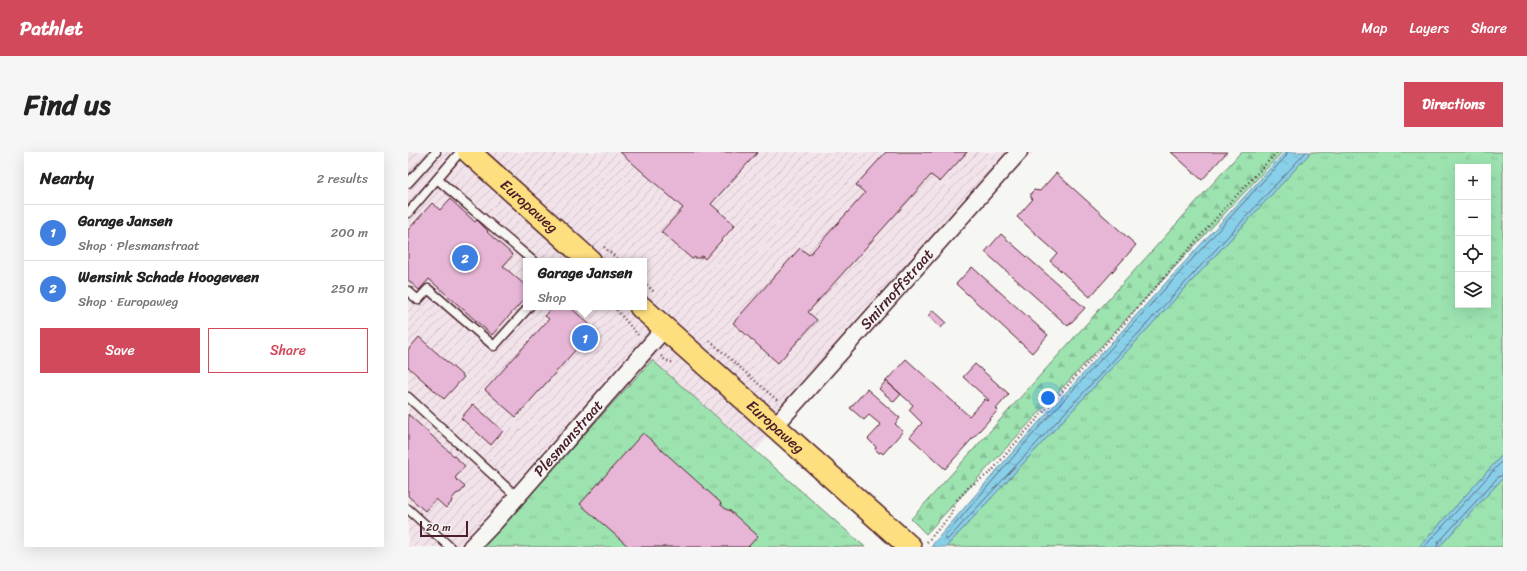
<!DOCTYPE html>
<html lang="en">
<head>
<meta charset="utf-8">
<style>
  body { margin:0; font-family:Sriracha,sans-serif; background:#f6f6f6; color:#222 }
  .controls { position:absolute; right:12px; top:12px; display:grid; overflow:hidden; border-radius:0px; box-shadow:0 4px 16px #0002 }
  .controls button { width:36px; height:36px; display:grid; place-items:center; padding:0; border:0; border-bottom:1px solid #e0e0e0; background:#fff; color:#222; font:20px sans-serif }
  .scale { position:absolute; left:12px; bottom:10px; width:48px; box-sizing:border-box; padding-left:4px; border:2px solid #4a1f2b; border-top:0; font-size:11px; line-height:14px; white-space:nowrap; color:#4a1f2b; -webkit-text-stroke:3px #f6f6f2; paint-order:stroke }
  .you { position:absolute; left:640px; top:246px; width:14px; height:14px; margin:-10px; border:3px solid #fff; border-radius:50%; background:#1a73e8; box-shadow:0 0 0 6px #1a73e833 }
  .badge { display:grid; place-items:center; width:26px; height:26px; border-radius:50%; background:#d1495b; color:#fff; font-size:13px; font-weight:700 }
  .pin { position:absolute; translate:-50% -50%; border:2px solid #fff; box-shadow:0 1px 4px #0006 }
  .popup { position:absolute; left:115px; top:106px; width:124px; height:52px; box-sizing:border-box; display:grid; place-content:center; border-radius:0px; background:#fff; filter:drop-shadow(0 1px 3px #0005); font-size:13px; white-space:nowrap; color:#767676 }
  .popup b { font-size:15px; color:#222 }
  .popup::after { content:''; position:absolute; left:50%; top:100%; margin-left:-8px; border:8px solid transparent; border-top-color:#fff }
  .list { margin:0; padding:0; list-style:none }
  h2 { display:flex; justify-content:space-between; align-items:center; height:52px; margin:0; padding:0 16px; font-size:17px }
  h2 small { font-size:13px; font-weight:400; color:#767676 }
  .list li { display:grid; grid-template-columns:26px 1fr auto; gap:12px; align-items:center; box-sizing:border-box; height:56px; padding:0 16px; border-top:1px solid #e0e0e0 }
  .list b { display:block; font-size:15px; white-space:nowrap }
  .list p { margin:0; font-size:13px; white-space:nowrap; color:#767676 }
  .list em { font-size:13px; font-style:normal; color:#767676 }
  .actions { display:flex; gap:8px; padding:12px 16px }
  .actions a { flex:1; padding:9px 0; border:1px solid #d1495b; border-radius:0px; text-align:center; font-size:14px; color:#d1495b }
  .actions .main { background:#d1495b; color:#fff }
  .icon { flex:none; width:22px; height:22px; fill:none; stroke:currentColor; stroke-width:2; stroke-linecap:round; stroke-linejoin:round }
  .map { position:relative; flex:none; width:1095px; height:395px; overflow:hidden; border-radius:0px }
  header { display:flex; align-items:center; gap:24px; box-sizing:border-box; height:56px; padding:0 20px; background:#d1495b; color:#fff }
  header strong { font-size:19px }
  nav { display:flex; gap:22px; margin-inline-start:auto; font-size:14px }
  .intro { display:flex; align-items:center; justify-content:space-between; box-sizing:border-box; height:96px; padding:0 24px }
  h1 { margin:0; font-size:28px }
  .button { padding:10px 18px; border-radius:0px; background:#d1495b; color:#fff; font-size:14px; font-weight:700 }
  main { display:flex; gap:24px; padding:0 24px }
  aside { flex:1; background:#fff; border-radius:0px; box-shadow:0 4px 16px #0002 }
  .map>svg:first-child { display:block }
  .industrial { fill:url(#industrial-furrows); fill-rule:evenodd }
  .grass { fill:url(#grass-tufts); stroke:#73816e; fill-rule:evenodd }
  .forest { fill:url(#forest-firs); stroke:#73816e }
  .water { fill:url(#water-ripples); stroke:#6f899d }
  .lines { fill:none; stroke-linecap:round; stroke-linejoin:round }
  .shore { stroke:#636677; stroke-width:1 }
  .building { fill:#e7b6d6; stroke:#4a1f2b }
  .lane-casing { stroke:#4a1f2b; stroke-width:11 }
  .street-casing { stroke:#4a1f2b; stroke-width:19 }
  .primary-casing { stroke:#4a1f2b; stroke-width:25 }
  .path { stroke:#4a1f2b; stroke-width:2.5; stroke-dasharray:1 3; stroke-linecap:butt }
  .lane { stroke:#f6f6f2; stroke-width:8 }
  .street { stroke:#f6f6f2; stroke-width:16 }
  .primary { stroke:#fedf80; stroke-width:22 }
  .labels { text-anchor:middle; stroke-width:3; stroke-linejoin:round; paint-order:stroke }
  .street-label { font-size:15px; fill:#4a1f2b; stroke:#f6f6f2 }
</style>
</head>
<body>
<header>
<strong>Pathlet</strong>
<nav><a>Map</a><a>Layers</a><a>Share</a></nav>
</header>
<div class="intro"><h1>Find us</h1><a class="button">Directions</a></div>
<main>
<aside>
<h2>Nearby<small>2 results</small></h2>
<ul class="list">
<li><span class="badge" style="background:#3f7fe0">1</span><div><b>Garage Jansen</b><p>Shop · Plesmanstraat</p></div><em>200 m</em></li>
<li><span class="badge" style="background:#3f7fe0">2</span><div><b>Wensink Schade Hoogeveen</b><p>Shop · Europaweg</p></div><em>250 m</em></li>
</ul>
<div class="actions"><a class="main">Save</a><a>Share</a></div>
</aside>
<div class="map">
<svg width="1095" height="395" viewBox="0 0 1095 395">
  <defs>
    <pattern id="industrial-furrows" width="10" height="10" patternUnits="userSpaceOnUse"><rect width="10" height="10" fill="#f2e3ea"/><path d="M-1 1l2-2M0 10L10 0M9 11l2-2" fill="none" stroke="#d1c2c9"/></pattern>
    <pattern id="grass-tufts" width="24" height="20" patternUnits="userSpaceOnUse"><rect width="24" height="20" fill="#9ce3b0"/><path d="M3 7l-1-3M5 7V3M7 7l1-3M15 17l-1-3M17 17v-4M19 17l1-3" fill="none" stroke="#88c298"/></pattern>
    <pattern id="forest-firs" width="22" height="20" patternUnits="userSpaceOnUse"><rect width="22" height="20" fill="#9ce3b0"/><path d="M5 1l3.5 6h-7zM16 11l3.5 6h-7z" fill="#88c298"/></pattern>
    <pattern id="water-ripples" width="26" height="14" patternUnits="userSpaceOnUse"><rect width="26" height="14" fill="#88d0e9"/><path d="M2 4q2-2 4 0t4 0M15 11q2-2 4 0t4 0" fill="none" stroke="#77b2c8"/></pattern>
  </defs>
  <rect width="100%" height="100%" fill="#f6f6f2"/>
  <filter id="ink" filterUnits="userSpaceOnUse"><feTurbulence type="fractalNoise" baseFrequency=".025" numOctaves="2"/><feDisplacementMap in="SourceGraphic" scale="8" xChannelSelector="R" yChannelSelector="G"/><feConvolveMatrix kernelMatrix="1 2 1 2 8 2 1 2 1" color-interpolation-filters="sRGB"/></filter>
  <g filter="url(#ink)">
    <!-- industrial -->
    <path class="industrial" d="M0 0H625L258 395H0ZM118 109H236V155H118Z"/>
    <!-- grass -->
    <path class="grass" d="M903 0H1095V302L1011 395H538ZM1050 15H1080V153H1050Z
      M244 208 457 395H74Z
      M1095 326V395H1031Z"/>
    <!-- forest -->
    <path class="forest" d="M833 0H874L518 382 503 367Z"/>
    <!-- water -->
    <path class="water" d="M877 0H903L538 395H524L525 392 622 280Z
      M1095 302V326L1031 395H1011Z"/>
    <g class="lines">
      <!-- shore -->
      <path class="shore" d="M879 0 878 4 625 282 537 384V387H540L898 0
        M1016 395 1095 308
        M1029 395 1030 391 1090 325 1095 323"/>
    </g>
    <!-- building -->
    <path class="building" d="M212 0H350L303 52 327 73 297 107 294 104H293V106H287V105L284 107 253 80 275 56Z
      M478 0H559L532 30 523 23 400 160 409 168 370 211 325 171 392 96 401 103 457 41 448 33Z
      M763 0H819L794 28Z
      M648 21 728 93 682 145 642 109 649 101 609 65 625 47 623 46V41L626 38 632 39Z
      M42 47 67 70 69 68 80 79 79 80 105 103 95 114 118 134V145L84 183 21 127 11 138 0 128V78L24 51 32 58Z
      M593 82 677 156 660 174 577 100Z
      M564 115 640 183 624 201 548 132Z
      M145 155H162L190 180 174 198 171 194 108 265 77 238 141 167 137 164Z
      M525 158 538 170 533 176 520 164Z
      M11 185 56 225 36 247 0 215V198Z
      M498 207 561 264 577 247 580 249 581 248 555 225 567 212 601 242 588 257 590 258 537 317 502 285 514 271 501 258 505 253 478 229Z
      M478 229 493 242 486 250 471 237Z
      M459 237 492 266 487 272 495 279 475 302 473 300 471 301 467 297 468 295 460 287 473 273 461 263 456 268 442 256Z
      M65 252 95 279 83 293 53 266Z
      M0 262 57 314 47 326 57 335 53 340 48 342 44 347 43 351 38 356 28 347 17 359 0 344Z
      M235 281 312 350 313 353 319 358H321L350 384 340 395H221L172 352Z"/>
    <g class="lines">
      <!-- lane casing -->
      <g class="lane-casing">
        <path id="lane" d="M29 27 125 109
          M0 31 28 0
          M0 61 52 0
          M0 139 10 148 20 137 86 194 121 155
          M0 245 109 345
          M0 357 42 395"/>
      </g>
      <!-- street casing -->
      <g class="street-casing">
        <g id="street">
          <path id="s1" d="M367 274 611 0"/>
          <path id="s2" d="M63 395 87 370 257 176"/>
        </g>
      </g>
      <!-- primary casing -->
      <g class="primary-casing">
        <g id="primary">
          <path id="s3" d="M61 0 182 109"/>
          <path id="s4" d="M233 155 502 395"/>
        </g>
      </g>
      <!-- path -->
      <path class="path" d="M196 95 212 109
        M236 130 247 141
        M206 155 230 183
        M302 189 370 249
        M253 204 257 208 266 211
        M519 390 542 364 549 348 561 335 583 320 611 287 719 168 816 57 869 0"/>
      <!-- lane -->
      <use href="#lane" class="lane"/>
      <!-- street -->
      <use href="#street" class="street"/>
      <!-- primary -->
      <use href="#primary" class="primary"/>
    </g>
  </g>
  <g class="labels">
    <!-- street labels -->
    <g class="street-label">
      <text dy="5" stroke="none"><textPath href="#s3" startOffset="81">Europaweg</textPath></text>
      <text dy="5" stroke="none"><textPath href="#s1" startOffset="183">Smirnoffstraat</textPath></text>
      <text dy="5" stroke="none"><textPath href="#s4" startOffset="180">Europaweg</textPath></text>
      <text dy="5" stroke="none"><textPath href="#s2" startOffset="146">Plesmanstraat</textPath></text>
    </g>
  </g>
</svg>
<div class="controls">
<button>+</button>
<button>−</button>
<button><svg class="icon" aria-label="locate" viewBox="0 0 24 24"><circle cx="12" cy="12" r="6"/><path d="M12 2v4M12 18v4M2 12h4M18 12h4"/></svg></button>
<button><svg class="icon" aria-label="layers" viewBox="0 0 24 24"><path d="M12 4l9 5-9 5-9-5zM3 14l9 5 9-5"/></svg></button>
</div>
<div class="scale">20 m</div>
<div class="you"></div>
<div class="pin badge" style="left:177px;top:186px;background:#3f7fe0">1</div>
<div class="popup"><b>Garage Jansen</b>Shop</div>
<div class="pin badge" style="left:57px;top:106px;background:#3f7fe0">2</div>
</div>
</main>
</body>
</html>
